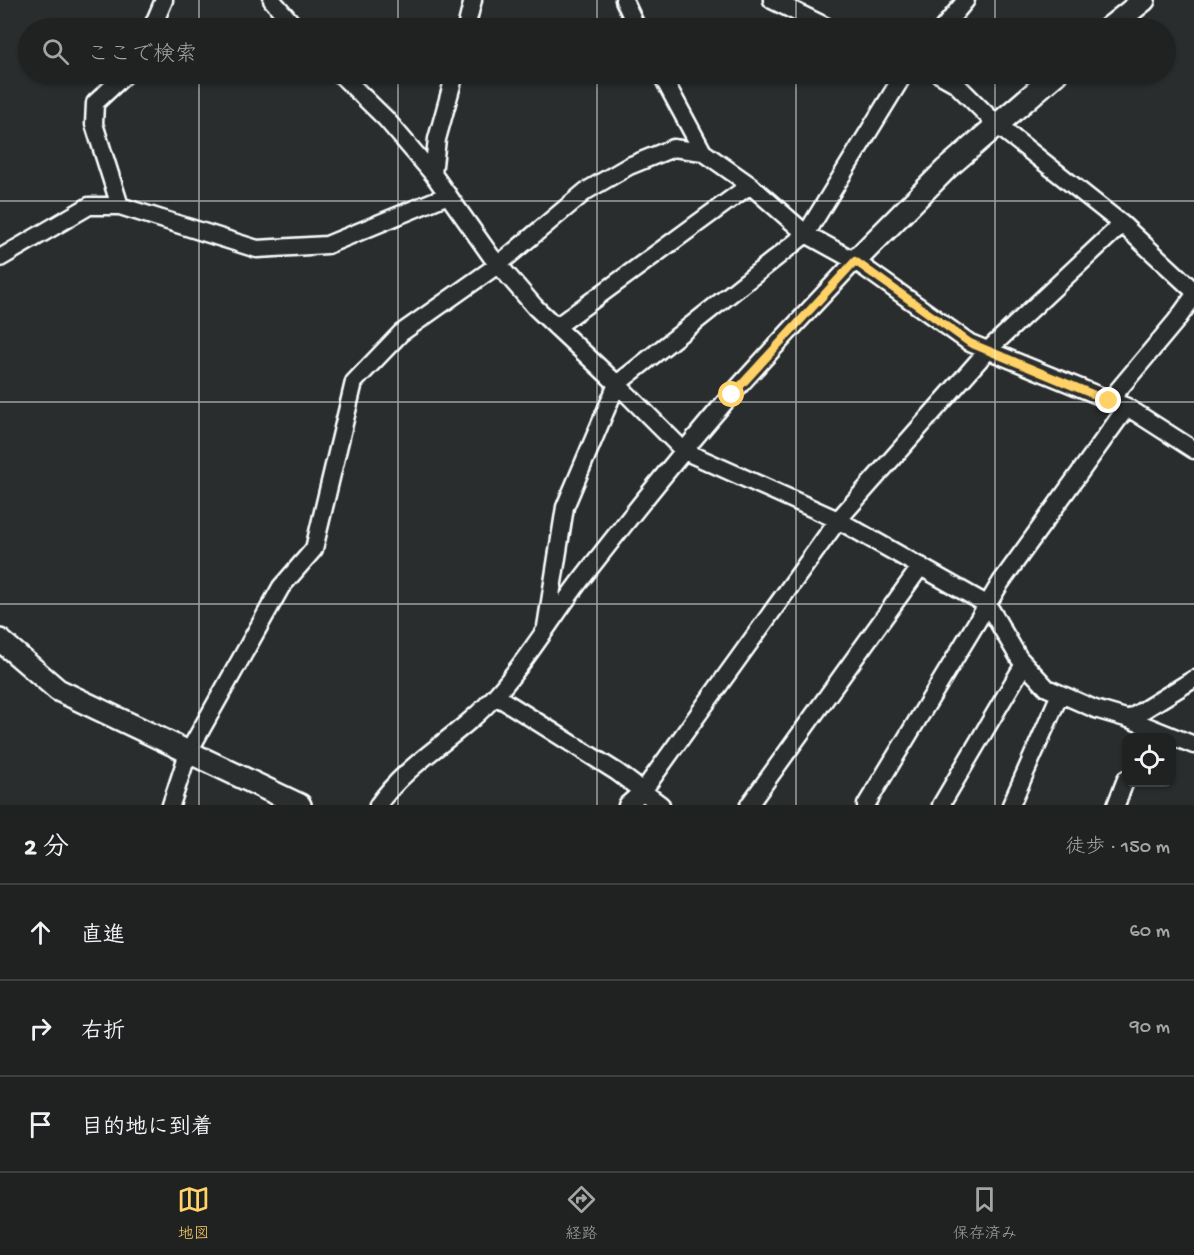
<!DOCTYPE html>
<html lang="ja">
<head>
<meta charset="utf-8">
<style>
  body { margin:0; font-family:"Gochi Hand","Klee One",sans-serif; background:#282a2a; color:#f1f3f6 }
  .controls { position:absolute; right:18px; bottom:18px; display:grid; overflow:hidden; border-radius:12px; box-shadow:0 2px 4px #0004 }
  .controls button { width:54px; height:54px; display:grid; place-items:center; padding:0; border:0; border-bottom:2px solid #3d3f40; background:#202222; color:#f1f3f6; font:30px sans-serif }
  .stop { position:absolute; width:18px; height:18px; margin:-14px; border:4px solid #ffd166; border-radius:50%; background:#fff }
  .stop.end { background:#ffd166; border-color:#fff; box-shadow:0 2px 6px #0008 }
  .list { margin:0; padding:0; list-style:none }
  h2 { display:flex; justify-content:space-between; align-items:center; height:78px; margin:0; padding:0 24px; font-size:26px }
  h2 small { font-size:20px; font-weight:400; color:#a2a4a5 }
  .list li { display:grid; grid-template-columns:39px 1fr auto; gap:18px; align-items:center; box-sizing:border-box; height:96px; padding:0 24px; border-top:2px solid #3d3f40 }
  .list b { display:block; font-size:22px; white-space:nowrap }
  .list em { font-size:20px; font-style:normal; color:#a2a4a5 }
  .icon { flex:none; width:33px; height:33px; fill:none; stroke:currentColor; stroke-width:2; stroke-linecap:round; stroke-linejoin:round }
  .map { position:relative; flex:none; width:1194px; height:805px; overflow:hidden }
  .search { position:absolute; background:#202222; box-shadow:0 2px 4px #0004; left:18px; right:18px; top:18px; height:66px; display:flex; align-items:center; gap:15px; box-sizing:border-box; padding:0 21px; border-radius:33px; color:#a2a4a5; font-size:22px }
  .sheet { height:366px; background:#202222 }
  nav { display:flex; justify-content:space-around; align-items:center; box-sizing:border-box; height:84px; border-top:2px solid #3d3f40; background:#202222; font-size:16px; color:#a2a4a5 }
  nav a { display:grid; justify-items:center; gap:3px }
  nav .on { color:#ffd166 }
  .map>svg:first-child { display:block }
  .lines { fill:none; stroke-linecap:round; stroke-linejoin:round }
  .minor-casing { stroke:#fff; stroke-width:21 }
  .tertiary-casing { stroke:#fff; stroke-width:26 }
  .minor { stroke:#2a2d2e; stroke-width:16 }
  .tertiary { stroke:#2a2d2e; stroke-width:21 }
  .route { stroke:#ffd166; stroke-width:8 }
  .grid { fill:none; stroke:#fff; stroke-width:1.5; stroke-opacity:0.55 }
</style>
</head>
<body>
<div class="map">
<svg width="1194" height="805" viewBox="0 0 1194 805">
  <rect width="100%" height="100%" fill="#2a2d2e"/>
  <filter id="ink" filterUnits="userSpaceOnUse"><feTurbulence type="fractalNoise" baseFrequency=".0167" numOctaves="2"/><feDisplacementMap in="SourceGraphic" scale="12" xChannelSelector="R" yChannelSelector="G"/><feConvolveMatrix kernelMatrix="1 2 1 2 8 2 1 2 1" color-interpolation-filters="sRGB"/></filter>
  <g filter="url(#ink)">
    <g class="lines">
      <!-- minor casing -->
      <g class="minor-casing">
        <path id="minor" d="M272 0 296 28
          M624 0 637 28
          M772 0 829 28
          M152 28 164 0
          M466 28 473 0
          M943 28 966 0
          M126 74 95 103 94 124 120 206 257 249 327 245 448 195
          M340 74 386 119 433 174 491 256 535 307 617 384 684 451 838 520 988 605 1019 658 1047 688 1095 709 1129 719 1194 745
          M661 74 703 152 750 185 806 234 855 261 970 343 1127 407 1194 450
          M939 74 955 83 997 125 1122 224 1194 291
          M433 174 437 139 455 74
          M0 258 89 206H120
          M556 327 750 185
          M1109 401 1176 321 1194 296
          M546 627 565 507 617 384 806 234 904 74
          M496 696 617 772 661 805
          M1129 719 1194 679
          M171 805 188 753 281 587 314 549 354 382 401 333 499 264 586 191 629 166 673 148 703 152
          M378 805C409 760 461 736 497 694 528 659 552 618 580 581 629 518 679 455 732 394 772 349 814 305 855 261
          M627 805 643 791 838 520 988 350 1122 224
          M749 805 921 566
          M866 805 1001 582 1127 407
          M941 805 1024 664
          M1011 805 1060 694
          M1116 805 1126 779"/>
      </g>
      <!-- tertiary casing -->
      <g class="tertiary-casing">
        <path id="tertiary" d="M1109 28 1144 0
          M855 261 946 169 1056 74
          M0 640 58 690 300 805"/>
      </g>
      <!-- minor -->
      <use href="#minor" class="minor"/>
      <!-- tertiary -->
      <use href="#tertiary" class="tertiary"/>
    </g>
  </g>
  <g class="lines" filter="url(#ink)">
    <!-- route -->
    <path class="route" d="M732 395 855 261 970 343 1109 401"/>
  </g>
  <!-- grid -->
  <path class="grid" d="M199 0V28M398 0V28M597 0V28M796 0V28M995 0V28M199 74V805M398 74V805M597 74V805M796 74V805M995 74V805M0 201H1194M0 402H1194M0 604H1194"/>
</svg>
<div class="controls">
<button><svg class="icon" aria-label="locate" viewBox="0 0 24 24"><circle cx="12" cy="12" r="6"/><path d="M12 2v4M12 18v4M2 12h4M18 12h4"/></svg></button>
</div>
<div class="stop" style="left:732px;top:395px"></div>
<div class="stop end" style="left:1109px;top:401px"></div>
<div class="search"><svg class="icon" aria-label="search" viewBox="0 0 24 24"><circle cx="10" cy="10" r="6"/><path d="M15 15l6 6"/></svg>ここで検索</div>
</div>
<section class="sheet">
<h2>2 分<small>徒歩 · 150 m</small></h2>
<ul class="list">
<li><svg class="icon" aria-label="ahead" viewBox="0 0 24 24"><path d="M12 20V5M6 11l6-6 6 6"/></svg><div><b>直進</b></div><em>60 m</em></li>
<li><svg class="icon" aria-label="right" viewBox="0 0 24 24"><path d="M7 20v-9h11M14 6l5 5-5 5"/></svg><div><b>右折</b></div><em>90 m</em></li>
<li><svg class="icon" aria-label="arrive" viewBox="0 0 24 24"><path d="M6 21V4h12l-3 4 3 4H6"/></svg><div><b>目的地に到着</b></div></li>
</ul>
</section>
<nav>
<a class="on"><svg class="icon" aria-label="map" viewBox="0 0 24 24"><path d="M3 6l6-2 6 2 6-2v14l-6 2-6-2-6 2zM9 4v14M15 6v14"/></svg>地図</a>
<a><svg class="icon" aria-label="directions" viewBox="0 0 24 24"><path d="M12 3l9 9-9 9-9-9zM9 14v-3h6M13 9l2 2-2 2"/></svg>経路</a>
<a><svg class="icon" aria-label="saved" viewBox="0 0 24 24"><path d="M7 4h10v16l-5-4-5 4z"/></svg>保存済み</a>
</nav>
</body>
</html>
